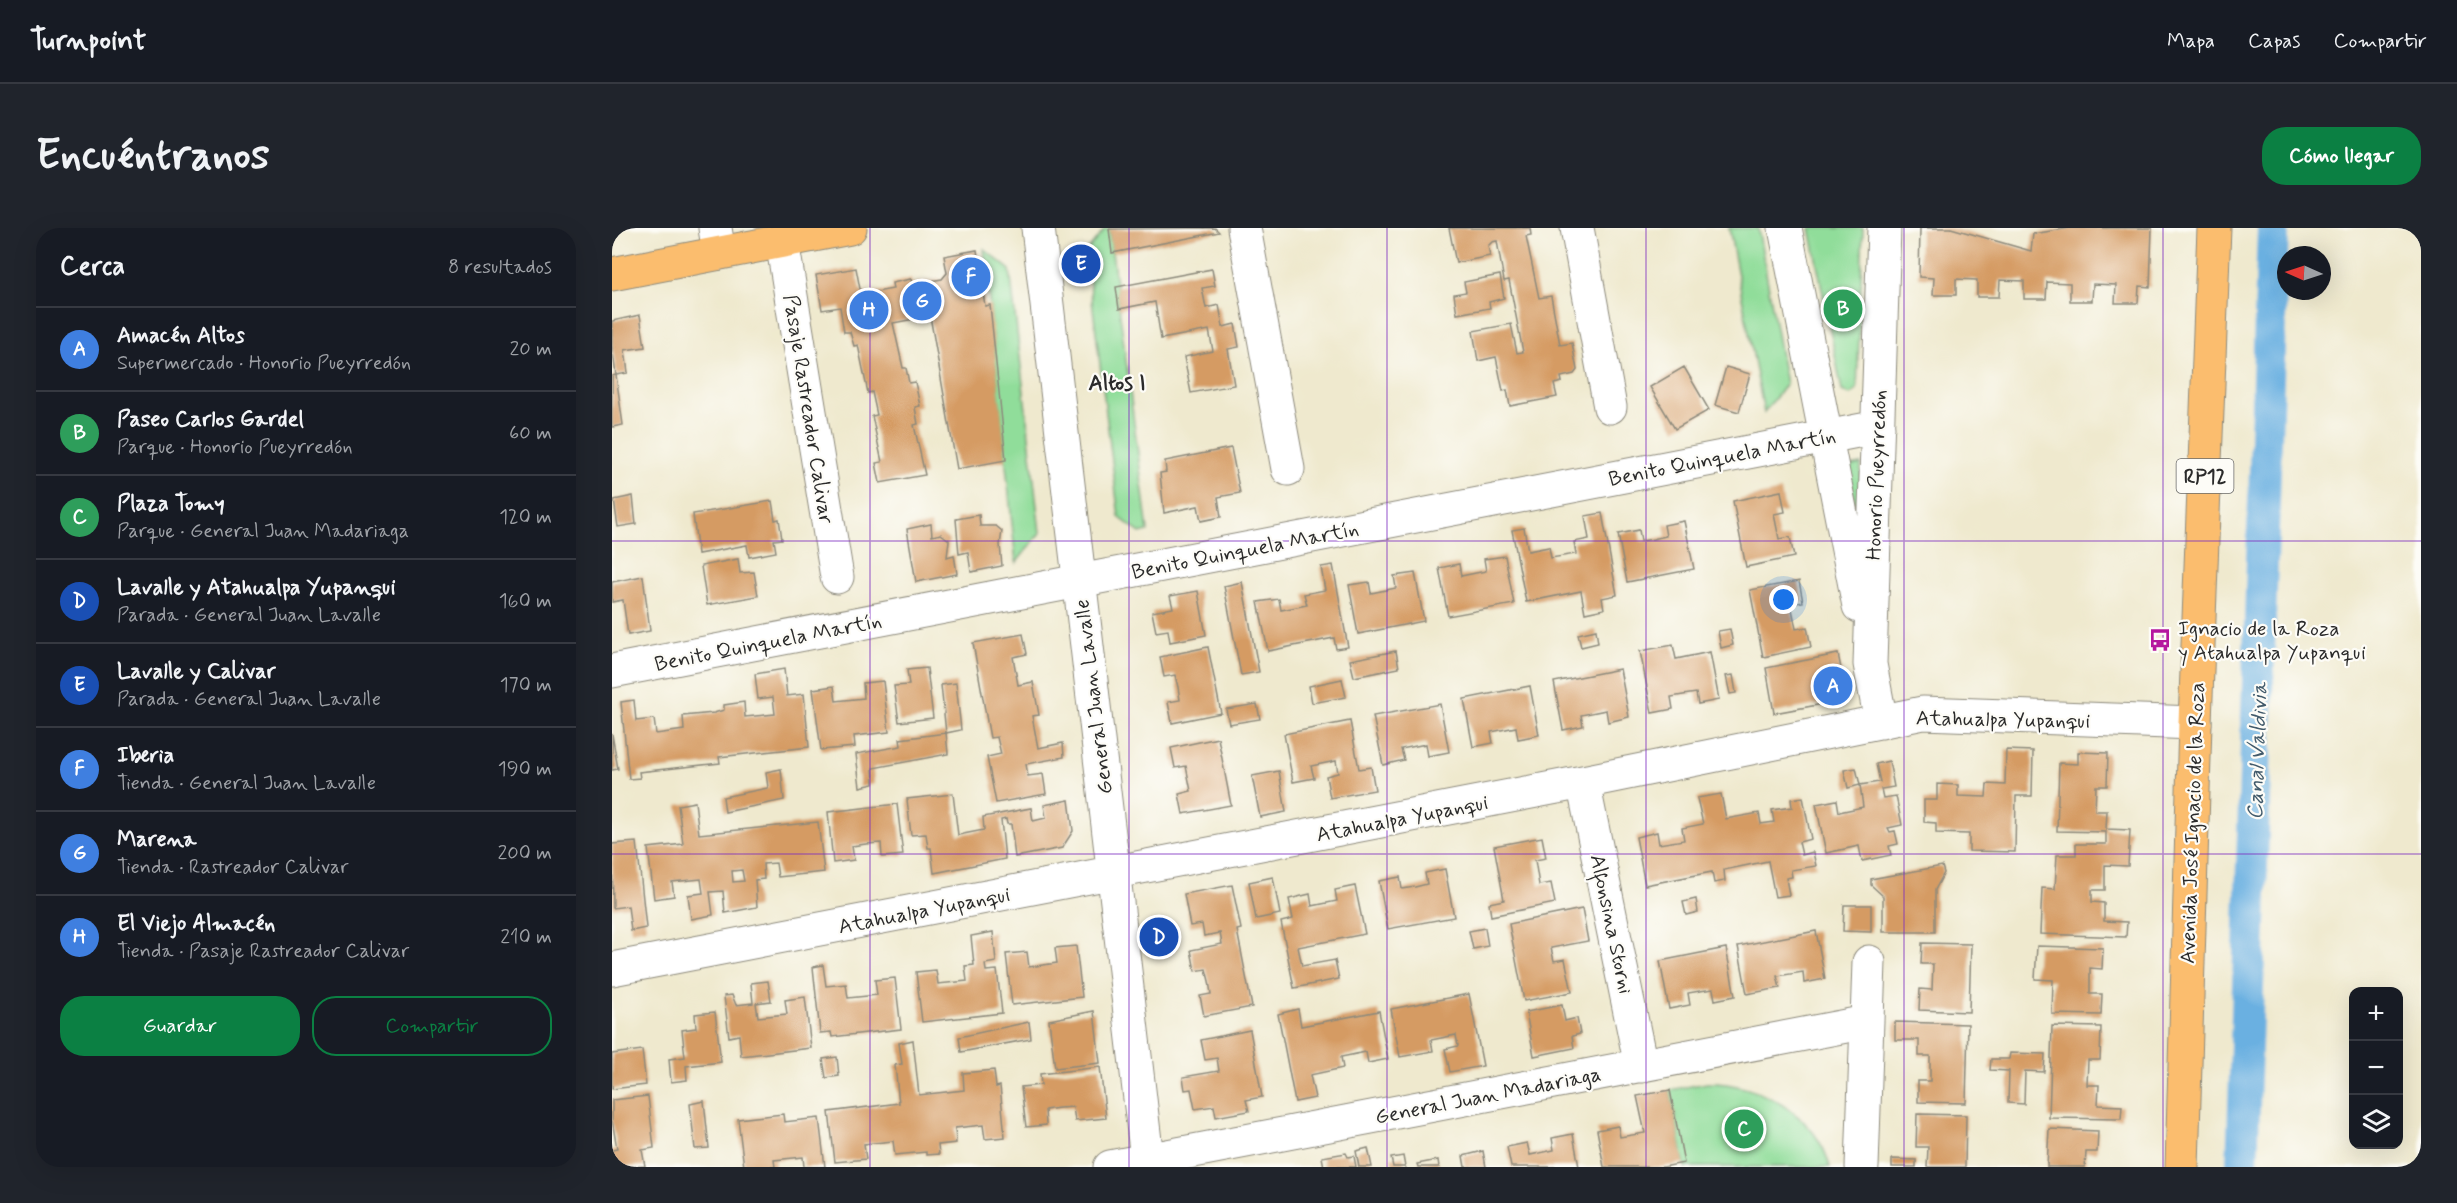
<!DOCTYPE html>
<html lang="es">
<head>
<meta charset="utf-8">
<style>
  body { margin:0; font-family:Mynerve,sans-serif; background:#20242c; color:#f1f3f6 }
  .controls { position:absolute; right:18px; bottom:18px; display:grid; overflow:hidden; border-radius:12px; box-shadow:0 6px 24px #0002 }
  .controls button { width:54px; height:54px; display:grid; place-items:center; padding:0; border:0; border-bottom:2px solid #363941; background:#171b24; color:#f1f3f6; font:30px sans-serif }
  .compass { position:absolute; left:1665px; top:18px; width:54px; height:54px; border-radius:50%; background:#171b24; box-shadow:0 6px 24px #0002; rotate:273deg }
  .you { position:absolute; left:1172px; top:372px; width:21px; height:21px; margin:-15px; border:4px solid #fff; border-radius:50%; background:#1a73e8; box-shadow:0 0 0 9px #1a73e833 }
  .badge { display:grid; place-items:center; width:39px; height:39px; border-radius:50%; background:#0b8043; color:#fff; font-size:20px; font-weight:700 }
  .pin { position:absolute; translate:-50% -50%; border:3px solid #fff; box-shadow:0 2px 6px #0006 }
  .list { margin:0; padding:0; list-style:none }
  h2 { display:flex; justify-content:space-between; align-items:center; height:78px; margin:0; padding:0 24px; font-size:26px }
  h2 small { font-size:20px; font-weight:400; color:#9ea1a6 }
  .list li { display:grid; grid-template-columns:39px 1fr auto; gap:18px; align-items:center; box-sizing:border-box; height:84px; padding:0 24px; border-top:2px solid #363941 }
  .list b { display:block; font-size:22px; white-space:nowrap }
  .list p { margin:0; font-size:20px; white-space:nowrap; color:#9ea1a6 }
  .list em { font-size:20px; font-style:normal; color:#9ea1a6 }
  .actions { display:flex; gap:12px; padding:18px 24px }
  .actions a { flex:1; padding:14px 0; border:2px solid #0b8043; border-radius:24px; text-align:center; font-size:21px; color:#0b8043 }
  .actions .main { background:#0b8043; color:#fff }
  .icon { flex:none; width:33px; height:33px; fill:none; stroke:currentColor; stroke-width:2; stroke-linecap:round; stroke-linejoin:round }
  .map { position:relative; flex:none; width:1809px; height:939px; overflow:hidden; border-radius:24px }
  header { display:flex; align-items:center; gap:36px; box-sizing:border-box; height:84px; padding:0 30px; background:#171b24; border-bottom:2px solid #363941 }
  header strong { font-size:28px }
  nav { display:flex; gap:33px; margin-inline-start:auto; font-size:21px }
  .intro { display:flex; align-items:center; justify-content:space-between; box-sizing:border-box; height:144px; padding:0 36px }
  h1 { margin:0; font-size:42px }
  .button { padding:15px 27px; border-radius:24px; background:#0b8043; color:#fff; font-size:21px; font-weight:700 }
  main { display:flex; gap:36px; padding:0 36px }
  aside { flex:1; background:#171b24; border-radius:24px; box-shadow:0 6px 24px #0002 }
  .map>svg:first-child { display:block }
  .green { fill:#90dd9a; stroke:#5e8462; stroke-width:1.5 }
  .lines { fill:none; stroke-linecap:round; stroke-linejoin:round }
  .canal { stroke:#6bb0e1; stroke-width:32 }
  .building { fill:#d59b63; fill-rule:evenodd }
  .minor-casing { stroke:#8d8a7c; stroke-width:35 }
  .major-casing { stroke:#8d8a7c; stroke-width:35 }
  .minor { stroke:#fff; stroke-width:33 }
  .major { stroke:#fbbd6e; stroke-width:33 }
  .grid { fill:none; stroke:#7b2cbf; stroke-width:1.5; stroke-opacity:0.55 }
  .labels { text-anchor:middle; stroke-width:4.5; stroke-linejoin:round; paint-order:stroke }
  .shield { fill:#fdfcf7; stroke:#6a6a68; stroke-width:1.5 }
  .shield-label { font-size:20px; font-weight:bold; fill:#2b2b2b }
  .street-label { font-size:21px; fill:#2b2b2b; stroke:#fdfcf7 }
  .poi-label { font-size:21px; fill:#2b2b2b; stroke:#fdfcf7; text-anchor:start }
  .neighbourhood-label { font-size:22px; font-weight:bold; fill:#2b2b2b; stroke:#fdfcf7 }
  .water-label { font-size:22px; font-style:italic; fill:#415a6b; stroke:#fdfcf7 }
</style>
</head>
<body>
<header>
<strong>Turnpoint</strong>
<nav><a>Mapa</a><a>Capas</a><a>Compartir</a></nav>
</header>
<div class="intro"><h1>Encuéntranos</h1><a class="button">Cómo llegar</a></div>
<main>
<aside>
<h2>Cerca<small>8 resultados</small></h2>
<ul class="list">
<li><span class="badge" style="background:#3f7fe0">A</span><div><b>Amacén Altos</b><p>Supermercado · Honorio Pueyrredón</p></div><em>20 m</em></li>
<li><span class="badge" style="background:#2e9e5b">B</span><div><b>Paseo Carlos Gardel</b><p>Parque · Honorio Pueyrredón</p></div><em>60 m</em></li>
<li><span class="badge" style="background:#2e9e5b">C</span><div><b>Plaza Tomy</b><p>Parque · General Juan Madariaga</p></div><em>120 m</em></li>
<li><span class="badge" style="background:#1a4fb4">D</span><div><b>Lavalle y Atahualpa Yupanqui</b><p>Parada · General Juan Lavalle</p></div><em>160 m</em></li>
<li><span class="badge" style="background:#1a4fb4">E</span><div><b>Lavalle y Calivar</b><p>Parada · General Juan Lavalle</p></div><em>170 m</em></li>
<li><span class="badge" style="background:#3f7fe0">F</span><div><b>Iberia</b><p>Tienda · General Juan Lavalle</p></div><em>190 m</em></li>
<li><span class="badge" style="background:#3f7fe0">G</span><div><b>Marena</b><p>Tienda · Rastreador Calivar</p></div><em>200 m</em></li>
<li><span class="badge" style="background:#3f7fe0">H</span><div><b>El Viejo Almacén</b><p>Tienda · Pasaje Rastreador Calivar</p></div><em>210 m</em></li>
</ul>
<div class="actions"><a class="main">Guardar</a><a>Compartir</a></div>
</aside>
<div class="map">
<svg width="1809" height="939" viewBox="0 0 1809 939">
  <rect width="100%" height="100%" fill="#fdfcf7"/>
  <filter id="ink" filterUnits="userSpaceOnUse"><feTurbulence type="fractalNoise" baseFrequency=".0167" numOctaves="2"/><feDisplacementMap in="SourceGraphic" scale="12" xChannelSelector="R" yChannelSelector="G"/><feConvolveMatrix kernelMatrix="1 2 1 2 8 2 1 2 1" color-interpolation-filters="sRGB"/></filter>
  <filter id="wash" filterUnits="userSpaceOnUse"><feTurbulence type="fractalNoise" baseFrequency=".008" numOctaves="4" result="noise"/><feDisplacementMap in="SourceGraphic" scale="24" xChannelSelector="R" yChannelSelector="G"/><feGaussianBlur stdDeviation="1.35" result="paint"/><feColorMatrix in="noise" values="0 0 0 0 0 0 0 0 0 0 0 0 0 0 0 0 0 1.4 0 .05"/><feComposite in="paint" operator="in"/></filter>
  <g filter="url(#wash)">
    <rect width="100%" height="100%" fill="#efe9ce"/>
    <!-- green -->
    <path class="green" d="M1117 0H1146L1174 156 1152 185Z
      M1198 0H1251L1245 162 1238 167 1230 163Z
      M493 1H497L536 303 528 305 507 289 474 24Z
      M372 21 398 42 428 305 404 335Z
      M1249 236 1248 303 1237 241 1239 238Z
      M1095 855C1146 854 1205 887 1218 939H1073L1058 862Z"/>
    <g class="lines">
      <!-- canal -->
      <path class="canal" d="M1630 939 1661 0"/>
    </g>
    <g id="blocks">
      <!-- building -->
      <path class="building" d="M603 0 607 4 500 25 497 1Z
        M837 0H918L919 7 914 8 927 70 939 68 948 117 960 115 965 142 962 146 949 149 950 154 942 156 945 169 898 178 895 162 891 163 884 129 866 133 861 103 899 96 905 125 911 124 897 52 892 53 885 13 880 14 876 18 878 28 844 35Z
        M1308 0H1339L1419 23 1421 6 1458 0H1540L1538 59 1527 58 1526 75H1503L1504 57 1481 56 1480 73H1458V55L1435 54 1434 71H1412V53L1388 52 1387 69H1365V52L1344 51V67H1321L1322 50 1307 49Z
        M365 22 373 78 378 77 394 232 345 241 318 88 281 95 291 140H294L297 155 303 154 308 178 303 179 306 196 302 197 313 247 268 255 264 235 270 234 260 188 265 187 260 164 256 165 246 117 242 118 238 104H232L228 79 210 82 204 47 244 40 248 61 254 66 281 61 280 55 299 51 300 56 330 51 335 45 332 28Z
        M600 41 603 58 590 60 594 80 607 77 611 99 623 96 627 119 616 121 622 157 579 165 572 129 601 123 597 102 549 111 543 74 507 81 504 59Z
        M888 47 892 70 877 74 878 80 845 86 842 66 854 64 852 54Z
        M28 87 33 119 13 122 16 145 4 147 11 197 0 199V148L4 147 0 118V93Z
        M1072 139 1097 182 1063 201 1038 159Z
        M1114 139 1138 146 1127 184 1103 177Z
        M619 220 628 265 606 269 609 289 589 293 586 278 552 285 548 245 554 244 553 233Z
        M1169 263 1173 284 1162 286 1167 311 1178 309 1182 329 1134 339 1121 273Z
        M21 268 24 296 6 299 2 272Z
        M160 273 163 292 167 291 170 311 162 312 164 324 137 329 135 317 86 326 81 286Z
        M990 285 1005 367 990 370 992 381 973 385 969 363 914 374 900 302 912 300 916 323 937 319 939 330 964 326 962 314 977 311 973 288Z
        M367 287 368 298H384L390 303 388 317 390 338 359 344 356 324 347 326 344 291Z
        M1072 293 1082 341 1015 354 1006 306 1027 302 1029 313 1041 311 1054 308 1052 297Z
        M319 296 320 308 329 306 337 312 335 329 342 327 345 346 304 354 295 301Z
        M893 328 902 376 836 388 827 340 847 336 849 348 874 343 872 331Z
        M126 331 128 345 142 344 146 368 95 377 89 338Z
        M721 337 736 419 724 421 722 410 656 423 646 374 667 371 669 382 695 377 692 366 713 362 709 339Z
        M803 345 812 393 746 406 737 357 757 354 759 365 784 360 782 348Z
        M31 348 38 403 16 407 11 372 0 374V354Z
        M1187 353 1191 374 1179 376 1184 401 1195 399 1199 419 1151 429 1138 362Z
        M630 354 647 444 629 447 612 358Z
        M586 363 594 407 558 414 556 402 544 404 540 384 561 380 558 368Z
        M1118 401 1121 417 1109 420 1106 403Z
        M984 402 986 415 969 419 966 406Z
        M411 406 415 426 401 429 406 457 421 454 427 487 420 488 426 520 451 515 452 529 414 536 416 548 431 546 434 566 384 575 375 529 389 526 385 509 378 510 361 415Z
        M1061 417 1064 431 1098 424 1107 472 1086 476 1084 465 1071 467 1059 469 1061 481 1040 485 1028 423Z
        M596 419 609 485 560 495 556 474 568 472 566 459 563 447 552 449 548 429Z
        M784 423 787 440 742 449 738 432Z
        M1226 426 1231 450 1216 475 1162 485 1154 440Z
        M315 440 321 490 287 494 282 458 297 457 295 442Z
        M172 441 175 468 192 466 197 519 107 529 108 535 27 544 28 550 17 551 9 474 22 472 24 493 42 491 44 506 72 502 71 488 102 485 112 482V477L132 474 133 489 163 486 161 469 146 471 143 446Z
        M1008 441 1017 489 996 494 994 482 969 487 971 498 951 502 942 454Z
        M1121 447 1124 465 1118 466 1114 448Z
        M730 451 734 469 700 475 697 458Z
        M271 453 277 504 242 508 243 519 209 522 201 461 222 458 224 473 252 470 251 455Z
        M344 455 349 502 334 505 329 457Z
        M918 458 927 507 906 511 904 499 879 504 881 515 861 519 852 471Z
        M645 476 648 491 617 496 614 481Z
        M828 476 837 524 816 528 814 516 789 521 792 532 771 537 761 488Z
        M738 493 747 541 759 539 763 562 718 570 714 548 726 545 724 533 699 538 702 550 681 554 672 506Z
        M334 505 336 526 261 540 262 556 248 559 244 526 289 518 288 511Z
        M0 506 6 541 0 542Z
        M606 510 619 577 571 586 567 566 579 563 574 538 563 540 559 520Z
        M1394 522 1421 523 1420 568H1404L1403 624 1357 623V606L1324 605V595L1312 594V572H1325V556L1346 557V568L1374 569 1375 556 1393 557Z
        M1466 524 1496 525 1495 558H1484L1483 583H1495L1494 601 1518 602 1516 638 1493 637V662H1480V674L1492 675V693L1515 694 1514 709 1428 706 1430 660 1443 661 1445 627H1464V616H1494V604L1445 603 1447 535 1466 536Z
        M1277 533 1282 559 1269 561 1271 570 1284 568 1290 597 1276 600 1278 604 1283 603 1286 616 1277 618 1279 627 1250 633 1247 618 1214 625 1204 576 1225 572 1227 584 1251 579 1248 557 1268 554 1264 536Z
        M1244 540 1248 557 1236 560 1232 542Z
        M169 541 172 572 113 584 111 569 156 560 154 544Z
        M667 543 674 584 648 589 640 548Z
        M341 566 346 607 372 602 371 589 419 580 421 593 434 590 432 577 457 572 461 603 450 620 403 629 399 596H395L394 591 389 592 393 631 322 645 319 620H316L314 606 299 607 295 571Z
        M1109 566 1114 591 1147 585 1149 596 1162 594 1160 582 1180 579 1179 571 1191 569 1199 611 1187 614 1190 627 1201 624 1204 638 1179 642 1180 649 1174 650 1177 667 1163 669 1156 633 1112 642 1113 653 1102 655 1100 644 1033 657 1024 609 1045 604 1047 616 1072 612 1070 600 1091 596 1085 570Z
        M83 574 87 606 206 594 212 644 166 649 164 635 151 636 152 651 143 652 145 679 113 685 111 663 98 664 101 687 79 691 76 667 91 665 89 651 60 654 62 668 42 671 36 620 71 616 66 577ZM130 642 132 653 121 654 120 643Z
        M285 576 291 627 270 629 269 615 254 616 240 618 242 632 221 635 216 584Z
        M930 609 934 630 923 632 927 657 939 655 943 675 879 688 877 675 892 672 882 618Z
        M25 614 34 700 19 703 16 678 1 680 0 616Z
        M1330 638 1332 645 1323 662V704H1271V668L1259 657V651Z
        M833 641 842 689 776 701 767 653 788 649 790 661 803 659 815 656 813 645Z
        M661 649 668 686 644 691 637 654Z
        M620 657 629 701 625 702 640 779 592 788 588 768 599 766 597 753 594 741 583 743 579 722 610 716 608 705 592 708 590 696 578 698 572 666Z
        M743 658 753 706 686 719 690 738 723 732 727 751 682 760 669 694 681 691 677 671 698 666 700 678 725 673 723 662Z
        M1084 671 1086 684 1074 687 1071 674Z
        M1232 677H1259V704L1231 703Z
        M970 681 976 713 939 720 942 733 953 731 960 764 912 773 897 696Z
        M873 700 876 718 861 721 857 703Z
        M1204 703 1213 751 1192 755 1191 744 1165 748 1168 760 1135 766 1126 718Z
        M381 704 384 734 373 736 374 743 385 742 390 785 310 794 304 744 324 742 326 756 355 753 353 738 362 737 359 708Z
        M1310 715 1359 716 1357 784 1307 782 1308 761 1320 762 1321 736H1309Z
        M464 718 470 769 400 777 394 726 415 724 417 739 445 735 443 720Z
        M1425 718 1491 720 1490 741 1478 740V766H1490L1489 787 1440 786 1441 752 1423 751Z
        M1114 720 1123 768 1103 772 1101 761 1088 763 1076 765 1078 777 1057 781 1048 733Z
        M211 737 214 758 234 756 236 770 265 767 263 752 283 750 289 801 220 809 219 804 208 805 201 739Z
        M156 753 159 773 144 775 146 789 175 786 173 772 193 769 199 820 129 828 127 807 117 809 112 768 120 767 124 777 141 775 139 755Z
        M857 766 871 838 838 844 833 821 846 818 844 807 819 812 821 823 788 829 779 781Z
        M950 777 953 793 965 790 968 806 960 808 962 820 922 828 914 784Z
        M686 781 689 798 767 783 776 831 756 835 754 824 729 829 731 840 698 847 703 870 683 874 666 786Z
        M482 783 488 835 443 840 437 792Z
        M103 784 109 834 74 838 75 852 59 854 57 831 73 829 70 802 84 800 83 786Z
        M417 794 419 811 349 824 347 809Z
        M1283 794 1356 796 1354 875 1306 874V853H1318V828H1307V812H1283Z
        M1440 798 1489 799 1488 832H1476L1475 857H1487L1486 877 1510 878 1509 891 1437 890Z
        M638 802 650 869 634 872 637 883 604 889 602 878 583 881 579 861 573 862 571 849 607 843 605 830 593 832 589 812Z
        M301 812 307 867 352 862 351 845 382 842 384 859 388 858 393 909 373 911 371 897 343 900 344 915 326 917 327 926 314 927V924L283 927 281 913 252 916 254 931 223 934 217 884 287 875 283 837 290 836 287 815Z
        M30 822 34 857 0 861V826Z
        M1398 825 1433 826 1432 844 1413 843 1412 876 1396 875 1397 843 1378 842 1379 831H1397Z
        M225 829 227 848 214 850 211 831Z
        M488 839 494 890 463 893 461 879 447 880 433 882 434 897 414 899 409 859 429 857 428 846Z
        M1058 862 1072 935 1051 939H992L985 902 1006 898 1008 909 1033 905 1025 868Z
        M36 868 42 920 30 922 33 938 0 939V922L5 921 0 892V872Z
        M92 873 97 920 83 921 78 876Z
        M171 886 172 894 207 890 213 939H192L191 929 162 932 163 939H132L126 891Z
        M1305 886 1354 887 1353 939H1315L1316 919H1304Z
        M1437 901 1486 903 1485 924H1474L1473 939H1435Z
        M961 906 967 939H899L895 919 915 915 918 927 942 922 940 910Z
        M756 920 760 939H747L744 923Z
        M871 923 874 939H853L851 928Z
        M734 925 736 929 742 928 744 939H712L710 929Z
        M791 928 793 939H781L779 930Z
        M1280 931 1304 932V939H1280Z
        M826 932 827 939H806L805 936Z"/>
    </g>
  </g>
  <g filter="url(#ink)">
    <use href="#blocks" fill-opacity="0" stroke="#8d8a7c" stroke-width="1.5"/>
    <g class="lines">
      <!-- minor casing -->
      <g class="minor-casing">
        <path id="minor" d="M103 0 107 25
          M426 0 536 939
          M632 0 676 241
          M965 0 998 179
          M1173 0 1247 378
          M170 13 225 349
          M0 443 1266 199
          M1269 494 1258 436 1272 0
          M971 554 1029 838
          M0 741 971 554 1311 485 1583 495
          M498 939 1255 794
          M1250 939 1257 734"/>
      </g>
      <!-- major casing -->
      <g class="major-casing">
        <path id="major" d="M0 46 238 0
          M1570 939 1583 495 1602 0"/>
      </g>
      <!-- minor -->
      <use href="#minor" class="minor"/>
      <!-- major -->
      <use href="#major" class="major"/>
    </g>
  </g>
  <!-- grid -->
  <path class="grid" d="M258 0V939M517 0V939M775 0V939M1034 0V939M1292 0V939M1551 0V939M0 313H1809M0 626H1809"/>
  <!-- icons -->
  <defs>
    <g id="bus-bare" transform="scale(1.8)"><path d="M-5-6H5V4H4V6H2V4H-2V6H-4V4H-5ZM-3.5-4V0h7V-4ZM-3.5 1.2v1.5H-2V1.2ZM2 1.2v1.5H3.5V1.2Z" fill="#b5179e" stroke="#fdfcf7" stroke-width="2.5" paint-order="stroke"/></g>
  </defs>
  <g fill-rule="evenodd">
    <use href="#bus-bare" x="1548" y="412"/>
  </g>
  <g class="labels">
    <!-- shield labels -->
    <rect class="shield" x="1564.5" y="231" width="57" height="34" rx="4.5"/>
    <g class="shield-label">
      <text x="1593" y="255">RP12</text>
    </g>
    <!-- street labels -->
    <g class="street-label">
      <text transform="translate(197 181) rotate(81)" y="7">Pasaje Rastreador Calivar</text>
      <text transform="translate(1110 229) rotate(-11)" y="7">Benito Quinquela Martín</text>
      <text transform="translate(1264 247) rotate(-88)" y="7">Honorio Pueyrredón</text>
      <text transform="translate(633 322) rotate(-11)" y="7">Benito Quinquela Martín</text>
      <text transform="translate(156 414) rotate(-11)" y="7">Benito Quinquela Martín</text>
      <text transform="translate(481 469) rotate(-97)" y="7">General Juan Lavalle</text>
      <text transform="translate(1391 491) rotate(1)" y="7">Atahualpa Yupanqui</text>
      <text transform="translate(790 590) rotate(-11)" y="7">Atahualpa Yupanqui</text>
      <text transform="translate(1580 595) rotate(-88)" y="7">Avenida José Ignacio de la Roza</text>
      <text transform="translate(312 682) rotate(-11)" y="7">Atahualpa Yupanqui</text>
      <text transform="translate(1000 696) rotate(78)" y="7">Alfonsina Storni</text>
      <text transform="translate(876 867) rotate(-11)" y="7">General Juan Madariaga</text>
    </g>
    <!-- poi labels -->
    <g class="poi-label">
      <text x="1566" y="407">Ignacio de la Roza<tspan x="1566" dy="24">y Atahualpa Yupanqui</tspan></text>
    </g>
    <!-- neighbourhood labels -->
    <g class="neighbourhood-label">
      <text x="505" y="162">Altos I</text>
    </g>
    <!-- water labels -->
    <g class="water-label">
      <text transform="translate(1644 523) rotate(-88)" y="8">Canal Valdivia</text>
    </g>
  </g>
</svg>
<div class="controls">
<button>+</button>
<button>−</button>
<button><svg class="icon" aria-label="layers" viewBox="0 0 24 24"><path d="M12 4l9 5-9 5-9-5zM3 14l9 5 9-5"/></svg></button>
</div>
<svg class="compass" viewBox="-18 -18 36 36"><path d="M0-13l5 13h-10z" fill="#e53935"/><path d="M0 13l5-13h-10z" fill="#9ea1a6"/></svg>
<div class="you"></div>
<div class="pin badge" style="left:1221px;top:458px;background:#3f7fe0">A</div>
<div class="pin badge" style="left:1231px;top:81px;background:#2e9e5b">B</div>
<div class="pin badge" style="left:1132px;top:901px;background:#2e9e5b">C</div>
<div class="pin badge" style="left:547px;top:709px;background:#1a4fb4">D</div>
<div class="pin badge" style="left:469px;top:36px;background:#1a4fb4">E</div>
<div class="pin badge" style="left:359px;top:49px;background:#3f7fe0">F</div>
<div class="pin badge" style="left:310px;top:73px;background:#3f7fe0">G</div>
<div class="pin badge" style="left:257px;top:82px;background:#3f7fe0">H</div>
</div>
</main>
</body>
</html>
